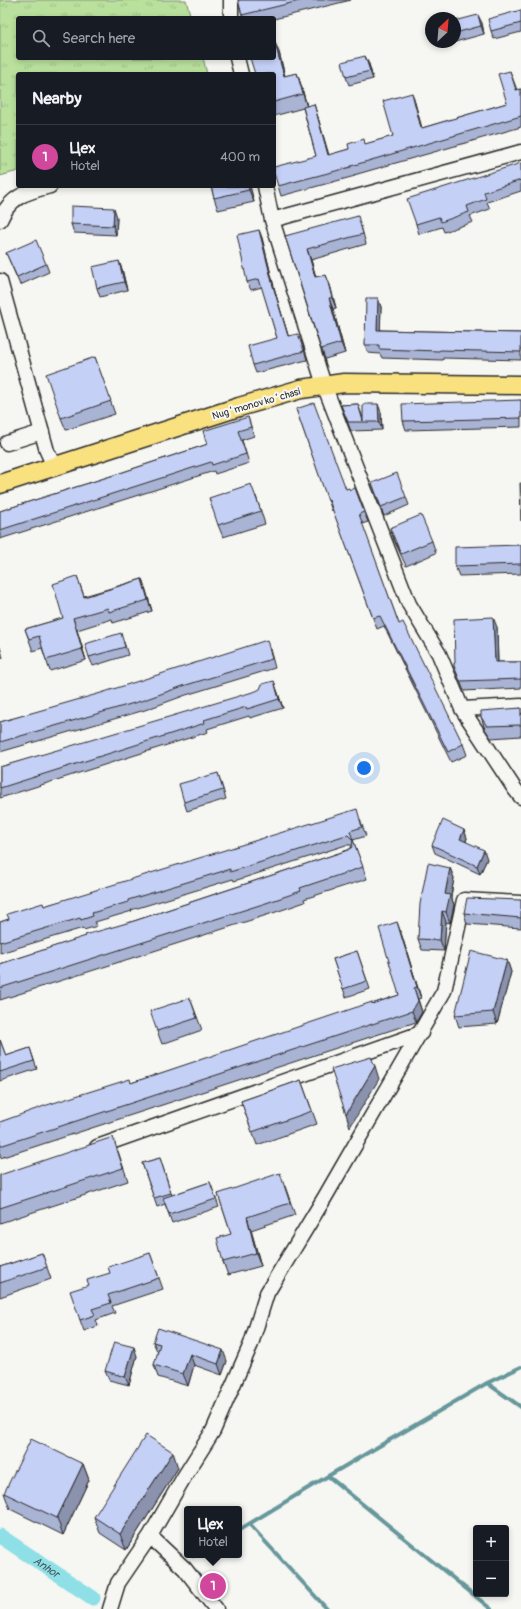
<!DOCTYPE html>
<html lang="en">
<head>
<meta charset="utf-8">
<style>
  body { margin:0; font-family:Pangolin,sans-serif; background:#242831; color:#f1f3f6 }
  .controls { position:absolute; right:12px; bottom:12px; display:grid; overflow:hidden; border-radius:4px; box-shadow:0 2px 6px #0003 }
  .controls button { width:36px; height:36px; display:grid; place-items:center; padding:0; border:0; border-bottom:1px solid #363941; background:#171b24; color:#f1f3f6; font:20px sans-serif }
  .compass { position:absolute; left:425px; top:12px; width:36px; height:36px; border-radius:50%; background:#171b24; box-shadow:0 2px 6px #0003; rotate:26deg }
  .you { position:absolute; left:364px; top:768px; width:14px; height:14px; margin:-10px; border:3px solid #fff; border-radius:50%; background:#1a73e8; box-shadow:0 0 0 6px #1a73e833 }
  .badge { display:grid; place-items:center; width:26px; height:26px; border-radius:50%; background:#2563eb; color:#fff; font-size:13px; font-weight:700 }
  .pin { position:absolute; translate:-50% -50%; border:2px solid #fff; box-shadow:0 1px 4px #0006 }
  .popup { position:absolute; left:184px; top:1506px; width:58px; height:52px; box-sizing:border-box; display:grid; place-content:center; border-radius:4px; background:#171b24; filter:drop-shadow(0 1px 3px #0005); font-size:13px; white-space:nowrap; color:#9ea1a6 }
  .popup b { font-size:15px; color:#f1f3f6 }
  .popup::after { content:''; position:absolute; left:50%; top:100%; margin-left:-8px; border:8px solid transparent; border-top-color:#171b24 }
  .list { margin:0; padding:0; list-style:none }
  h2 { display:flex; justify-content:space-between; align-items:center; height:52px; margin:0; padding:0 16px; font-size:17px }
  h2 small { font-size:13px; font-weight:400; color:#9ea1a6 }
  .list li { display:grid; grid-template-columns:26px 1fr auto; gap:12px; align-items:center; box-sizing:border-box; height:64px; padding:0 16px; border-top:1px solid #363941 }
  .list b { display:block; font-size:15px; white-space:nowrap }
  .list p { margin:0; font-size:13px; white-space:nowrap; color:#9ea1a6 }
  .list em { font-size:13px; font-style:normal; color:#9ea1a6 }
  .icon { flex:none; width:22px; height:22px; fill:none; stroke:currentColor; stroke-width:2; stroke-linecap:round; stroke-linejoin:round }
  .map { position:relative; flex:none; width:521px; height:1609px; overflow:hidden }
  .search { position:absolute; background:#171b24; box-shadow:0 2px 6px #0003; left:16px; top:16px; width:260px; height:44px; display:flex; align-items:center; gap:10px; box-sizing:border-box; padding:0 14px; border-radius:4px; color:#9ea1a6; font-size:15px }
  .panel { position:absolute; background:#171b24; box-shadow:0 2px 6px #0003; left:16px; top:72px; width:260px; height:116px; border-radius:4px }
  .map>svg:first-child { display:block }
  .grass { fill:url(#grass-tufts); stroke:#728664 }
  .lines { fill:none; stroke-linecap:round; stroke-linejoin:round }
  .stream { stroke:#66979b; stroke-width:4 }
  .canal { stroke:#8edfe6; stroke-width:15 }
  .minor-casing { stroke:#2b2b2b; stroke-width:17 }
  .major-casing { stroke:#2b2b2b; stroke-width:21 }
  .minor { stroke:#f6f6f2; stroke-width:14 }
  .major { stroke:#fae180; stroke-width:18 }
  .wall { fill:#a9b3d4; stroke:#2b2b2b }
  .shaded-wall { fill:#8a92ad; stroke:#2b2b2b }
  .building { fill:#c5d0f7; stroke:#2b2b2b }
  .labels { text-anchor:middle; stroke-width:4; stroke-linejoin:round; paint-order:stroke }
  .street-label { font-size:10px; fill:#2b2b2b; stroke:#f6f6f2 }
  .water-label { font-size:11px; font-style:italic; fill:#44585a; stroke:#f6f6f2 }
</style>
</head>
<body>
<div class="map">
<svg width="521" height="1609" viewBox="0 0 521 1609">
  <defs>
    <pattern id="grass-tufts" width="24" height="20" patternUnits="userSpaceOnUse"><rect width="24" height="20" fill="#b9e19d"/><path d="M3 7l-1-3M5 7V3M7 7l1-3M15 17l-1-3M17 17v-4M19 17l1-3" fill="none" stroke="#9fc187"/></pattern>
  </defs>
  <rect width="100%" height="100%" fill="#f6f6f2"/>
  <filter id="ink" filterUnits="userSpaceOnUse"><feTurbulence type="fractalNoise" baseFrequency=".025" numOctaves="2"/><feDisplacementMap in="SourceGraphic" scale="8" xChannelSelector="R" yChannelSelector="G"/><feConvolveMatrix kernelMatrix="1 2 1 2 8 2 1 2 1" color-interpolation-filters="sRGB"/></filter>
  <g filter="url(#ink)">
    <!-- grass -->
    <path class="grass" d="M0 0H186L191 18H18V58H203L207 74H18V171L0 176Z"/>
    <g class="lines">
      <!-- stream -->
      <path class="stream" d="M487 1383 521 1407
        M328 1476 491 1609
        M250 1525 327 1609
        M239 1530 328 1476 487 1383 521 1367
        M193 1556 194 1555"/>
      <!-- canal -->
      <path class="canal" id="s1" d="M0 1536 93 1598"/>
      <!-- minor casing -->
      <g class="minor-casing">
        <path id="minor" d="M231 18V0
          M237 58 241 74
          M265 186 272 220 324 385 409 604 439 654 462 709 514 788 521 797
          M0 220C10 196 27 192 50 186
          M272 220 521 152
          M0 281 47 451 54 466
          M7 443 42 432
          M462 709 521 706
          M97 1147 421 1033
          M150 1536 185 1569 216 1609
          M110 1609 118 1583 150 1536 184 1477 213 1431 251 1344 267 1293 325 1197 444 991 464 900 521 903"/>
      </g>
      <!-- major casing -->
      <g class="major-casing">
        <path id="major" d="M0 484 239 407 301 389 344 383 521 385"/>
      </g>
      <!-- minor -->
      <use href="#minor" class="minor"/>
      <!-- major -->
      <use href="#major" class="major"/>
    </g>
    <!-- wall -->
    <path class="wall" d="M238 0H351L274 19V18H243Z
      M521 10V32L494 39 491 31Z
      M455 21 482 23 484 34 455 42Z
      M279 52 285 76 297 73 301 85 307 106 317 114 329 155 349 149 366 144 393 136 412 93 415 103 422 128 507 103 510 71 517 90 521 89V127L354 175 355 176 281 196 278 186 316 156 303 108 274 116V74Z
      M369 64 373 79 349 85 346 77Z
      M521 163V191L487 202 490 209 470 216 473 222 444 232 442 227 419 234 416 224Z
      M211 186H250L254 202 218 210 214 198Z
      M117 217 116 235 74 233 71 224Z
      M361 226 366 244 311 260 316 277 330 285 336 308 333 309 345 353 325 359 285 236Z
      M259 230 262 238 276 295 288 336 302 342 307 360 256 373 253 365 277 338 262 287 251 290 247 282Z
      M6 253 46 264 49 272 20 285 10 262Z
      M122 269 127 290 100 297 97 288Z
      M378 298 381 307 380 330 521 333V360L443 358V360L382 358 380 354 368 353 365 345Z
      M95 357 115 414 66 430 61 418Z
      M521 400V427L406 430 403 421Z
      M358 404 363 418 381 412 382 430 351 431 341 405Z
      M296 409 346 489 350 490 364 512 368 522 362 524 399 624 463 744 467 755 451 762 384 626 377 629 333 510 332 511Z
      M248 417 254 436 242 440 249 463 215 474 214 471 0 539V511L111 476 205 445Z
      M372 483 406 497 409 505 384 516Z
      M256 496 265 524 223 537 218 525Z
      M390 528 432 541 436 553 406 566 394 540Z
      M521 545V574L459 576 455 566Z
      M77 576 84 596 142 579 152 611 113 623 112 619 77 630 86 660 50 671 42 648 33 651 25 629 63 618Z
      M497 627 498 662H521V688L464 691 454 666 455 663Z
      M124 642 128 655 93 666 89 657Z
      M0 647 3 658 0 659Z
      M270 649 275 668 186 695 145 710 0 752V722Z
      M277 690 283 708 250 718 249 716 207 729 208 732 0 798V767Z
      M521 708V736L491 738 485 729 481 717Z
      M218 773 226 799 187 811 184 802Z
      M360 819 366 836 353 840 367 879 304 899 305 902 270 914 0 1000V964L134 921 348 850 352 847V846L351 845H346L234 881 233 879 131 910 132 911 95 922 97 926 84 930 83 928 0 953V922L9 919 44 906Z
      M464 830 467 838 466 842 487 859 480 874 435 853 432 845Z
      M450 868 454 878 451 896 454 905 450 923 446 922 444 951 422 950 418 939Z
      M521 900V928L467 924 464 913Z
      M401 933 421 998 418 999 422 1012 416 1022 0 1158V1122L131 1083 399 995Z
      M357 951 370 989 346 997 333 959Z
      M507 960 511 972 497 1024 459 1027 455 1015Z
      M190 998 202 1030 162 1044 157 1031Z
      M0 1040 6 1056 30 1048 37 1069 0 1081Z
      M301 1080 317 1124 257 1145 241 1101Z
      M118 1151 128 1181 0 1223V1175Z
      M160 1158 172 1195 210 1182 219 1207 172 1223 165 1204 157 1207 142 1163Z
      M285 1186 295 1215 251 1230 261 1266 228 1275 223 1262 231 1234 218 1194Z
      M42 1253 51 1279 0 1297V1267Z
      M150 1253 163 1289 112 1306 115 1313 96 1320 98 1326 84 1331 80 1320 89 1285 110 1273Z
      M153 1342 227 1361 222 1375 194 1365 188 1386 158 1377 154 1365 158 1353Z
      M137 1356 129 1385 109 1380 105 1371Z
      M83 1464 89 1480 63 1535 10 1509 4 1493Z
      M178 1468 126 1550 100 1533 94 1517Z"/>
    <!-- shaded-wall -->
    <path class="shaded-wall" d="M478 15 482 23 484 34 481 26Z
      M274 40 279 52 288 89 284 76Z
      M365 56 369 64 373 79 370 71Z
      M297 73 301 85 307 107 303 94Z
      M412 93 415 103 424 137 421 128Z
      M314 104 317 114 331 165 328 155Z
      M248 186H250L254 202 249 190Z
      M114 208 117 217 116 235 113 226Z
      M259 230 262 238 276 295 291 345 273 286Z
      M307 249 311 260 319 288 315 277Z
      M119 261 122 269 127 290 124 282Z
      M326 275 330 285 336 308 332 298Z
      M329 298 333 309 345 353 341 343Z
      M378 298 381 307 380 339 377 330Z
      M378 404 381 412 382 430 379 422Z
      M142 579 146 590 152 611 148 600Z
      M493 617 497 627 498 671 495 662Z
      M73 618 77 630 86 660 82 649Z
      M274 681 283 708 279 699Z
      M464 830 467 838 463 848 460 839Z
      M484 850 487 859 480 874 477 866Z
      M450 868 454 878 451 896 454 905 450 923 446 912 445 894Z
      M442 911 446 922 444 951 440 940Z
      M397 922 401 933 421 998 417 987Z
      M507 960 511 972 497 1024 493 1012Z
      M414 988 422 1012 416 1022 412 1011Z
      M375 1066 379 1079 350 1127 346 1114Z
      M247 1217 251 1230 261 1266 256 1253Z
      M134 1347 137 1356 129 1385 125 1377Z
      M223 1350 227 1361 222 1375 218 1364Z
      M190 1354 194 1365 188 1386 183 1374Z
      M173 1452 178 1468 126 1550 120 1534Z
      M83 1464 89 1480 63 1535 57 1518Z"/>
    <!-- building -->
    <path class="building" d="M238 0H303L242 15Z
      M521 10V23L491 31 488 19Z
      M478 15 481 26 455 33V21Z
      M274 40 284 76 297 73 303 94 274 102V74H255L250 58H274Z
      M365 56 370 71 346 77 342 62Z
      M510 71 516 90 521 89V116L351 166V167L278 186 274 173V167L316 156 303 107 314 104 328 155 349 149 348 144 364 139 365 144 393 136 383 101 412 93 421 128H422L507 103 498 74Z
      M521 163V180L484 192 486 199 467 206 469 212 441 222 439 217 416 224 407 199Z
      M211 186H248L249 190 214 198Z
      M71 206 114 208 113 226 71 224Z
      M358 216 363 234 307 249 315 277 326 275 332 298H329L341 343 321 349 285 236Z
      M259 230 273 286 288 336 298 334 304 351 253 365 248 346 277 338 259 279 247 282 237 235Z
      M36 240 46 264 17 277 6 253Z
      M119 261 124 282 97 288 92 267Z
      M366 298H378L377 330 521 333V352L440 350 439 351 379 349V345H365Z
      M95 357 111 401 61 418 46 374Z
      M521 400V418L403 421 402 404Z
      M314 403 346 489 349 488 350 490 355 488 364 512 359 514 399 624 403 622 463 744 448 752 380 616 373 618 329 500 328 501 296 409Z
      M358 404 363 421V404H378L379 422H348L341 405Z
      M248 417 251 427 238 431 246 454 212 465 211 462 0 530V511L111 476 205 445 207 444 203 431Z
      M397 473 406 497 381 507 372 483Z
      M520 483H521V521Z
      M251 484 261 511 218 525 209 498Z
      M421 515 432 541 401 554 390 528Z
      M521 545V564L455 566V547Z
      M77 576 84 597 142 579 148 600 109 612 108 608 73 618 82 649 46 660 39 636 29 639 25 629 63 618 53 584Z
      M493 617 495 662H521V679L460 681 454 666V663H455L454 619Z
      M121 633 125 647 89 657 85 644Z
      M267 640 272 659 183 686 141 701 0 742V722L101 693Z
      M0 648 2 654H0Z
      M274 681 279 699 247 709 246 707 204 720 205 723 0 788V767L256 691 260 689 262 684Z
      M521 708V725L487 726 481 717V711Z
      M218 773 223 790 184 802 179 784Z
      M357 809 362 827 350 831 353 840 348 835 343 836 230 872V869L128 900V902L92 913 93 916 81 920 80 918 0 942V922L9 919 7 914 43 903 44 906 122 882Z
      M443 820 464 830 460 839 484 850 477 866 432 845Z
      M353 840 363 867 300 888 301 891 266 903 0 988V964L86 936 85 935 134 921 348 850 352 847Z
      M428 863 450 868 445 894 450 895 446 912 442 911 440 940 418 939 420 904Z
      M467 898 521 900V918L464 913Z
      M397 922 417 987 414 988 418 1001 412 1011 0 1146V1122L47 1105 130 1079 131 1083 372 1002V1004L399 995 379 928Z
      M357 951 367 981 343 989 333 959Z
      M471 951 507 960 493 1012 455 1015Z
      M190 998 197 1018 157 1031 150 1011Z
      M0 1040 6 1056 30 1048 34 1061 0 1072Z
      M371 1057 375 1066 346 1114 331 1069Z
      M301 1080 312 1111 252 1132 241 1101Z
      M113 1137 123 1168 0 1208V1175Z
      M160 1158 171 1193 154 1198 142 1163Z
      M280 1173 290 1203 247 1217 256 1253 223 1262 217 1238 231 1234 218 1194Z
      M210 1182 216 1199 169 1214 163 1198Z
      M42 1253 47 1267 0 1283V1267Z
      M150 1253 159 1278 108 1295 111 1303 92 1309 95 1315 80 1320 70 1291 89 1285 87 1280 110 1273 108 1267Z
      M158 1328 223 1350 218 1364 190 1354 183 1374 154 1365 160 1344 153 1342Z
      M114 1342 134 1347 125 1377 105 1371Z
      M146 1435 173 1452 120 1534 94 1517Z
      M31 1439 83 1464 57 1518 4 1493Z"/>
  </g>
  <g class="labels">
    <!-- street labels -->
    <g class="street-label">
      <text transform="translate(256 403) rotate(-16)" y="4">Nugʻmonov koʻchasi</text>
    </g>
    <!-- water labels -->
    <g class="water-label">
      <text dy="4" stroke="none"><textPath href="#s1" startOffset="56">Anhor</textPath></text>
    </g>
  </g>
</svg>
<div class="controls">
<button>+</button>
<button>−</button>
</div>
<svg class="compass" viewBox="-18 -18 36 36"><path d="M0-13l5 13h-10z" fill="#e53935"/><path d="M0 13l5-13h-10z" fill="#9ea1a6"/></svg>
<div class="you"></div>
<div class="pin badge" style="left:213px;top:1586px;background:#d1479c">1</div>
<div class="popup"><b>Цех</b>Hotel</div>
<div class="search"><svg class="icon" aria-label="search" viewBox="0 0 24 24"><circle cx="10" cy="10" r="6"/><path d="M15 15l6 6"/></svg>Search here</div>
<section class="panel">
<h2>Nearby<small></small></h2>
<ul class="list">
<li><span class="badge" style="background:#d1479c">1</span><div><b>Цех</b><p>Hotel</p></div><em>400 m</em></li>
</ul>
</section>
</div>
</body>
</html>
